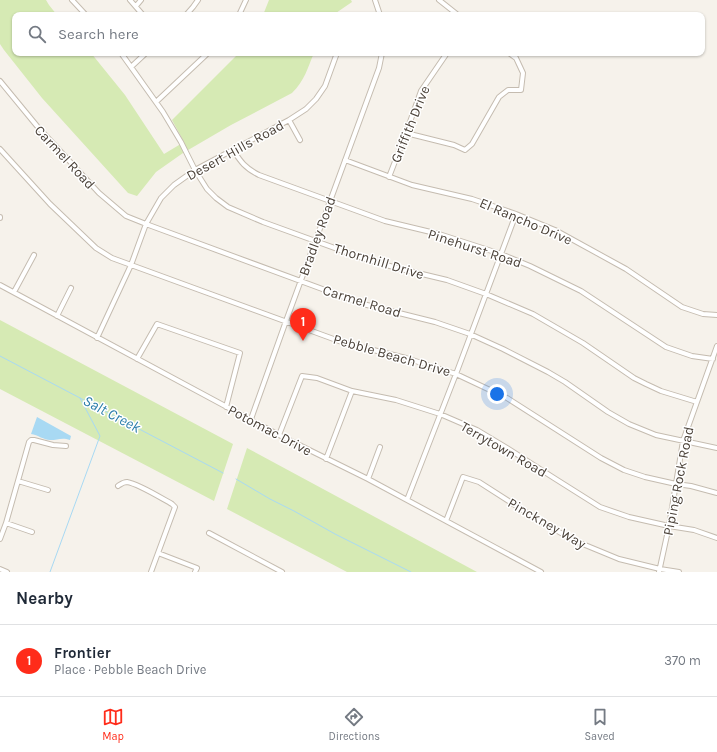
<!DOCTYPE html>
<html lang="en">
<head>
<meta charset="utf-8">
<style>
  body { margin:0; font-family:Karla,sans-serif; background:#f6f6f7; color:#1f2937 }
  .you { position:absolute; left:497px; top:394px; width:14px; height:14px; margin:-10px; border:3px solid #fff; border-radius:50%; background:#1a73e8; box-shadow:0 0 0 6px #1a73e833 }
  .badge { display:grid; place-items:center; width:26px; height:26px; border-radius:50%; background:#ff2c1a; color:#fff; font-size:13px; font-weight:700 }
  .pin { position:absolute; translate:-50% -33px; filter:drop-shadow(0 1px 2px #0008) }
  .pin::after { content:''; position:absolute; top:21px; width:14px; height:12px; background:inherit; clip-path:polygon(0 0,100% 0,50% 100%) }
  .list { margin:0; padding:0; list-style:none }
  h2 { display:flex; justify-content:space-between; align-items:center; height:52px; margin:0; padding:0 16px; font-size:17px }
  h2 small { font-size:13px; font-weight:400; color:#747a83 }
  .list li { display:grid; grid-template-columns:26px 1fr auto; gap:12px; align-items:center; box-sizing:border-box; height:72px; padding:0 16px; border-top:1px solid #e0e1e3 }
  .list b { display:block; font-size:15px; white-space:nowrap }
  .list p { margin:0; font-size:13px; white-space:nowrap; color:#747a83 }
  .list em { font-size:13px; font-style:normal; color:#747a83 }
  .icon { flex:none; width:22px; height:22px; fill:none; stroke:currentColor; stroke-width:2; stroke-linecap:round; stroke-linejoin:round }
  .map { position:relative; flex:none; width:717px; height:572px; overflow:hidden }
  .search { position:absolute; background:#fff; box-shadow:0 1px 3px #0004; left:12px; right:12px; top:12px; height:44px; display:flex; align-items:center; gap:10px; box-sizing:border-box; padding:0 14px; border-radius:8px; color:#747a83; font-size:15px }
  .sheet { height:124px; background:#fff }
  nav { display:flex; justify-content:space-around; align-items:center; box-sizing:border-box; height:56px; border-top:1px solid #e0e1e3; background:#fff; font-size:11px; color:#747a83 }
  nav a { display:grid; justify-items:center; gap:2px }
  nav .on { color:#ff2c1a }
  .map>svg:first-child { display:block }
  .green { fill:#d6eab4 }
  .water { fill:#a8d9f3 }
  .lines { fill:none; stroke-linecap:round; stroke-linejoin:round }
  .stream { stroke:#a8d9f3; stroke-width:1 }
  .minor-casing { stroke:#c5bcb0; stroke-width:6 }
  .minor { stroke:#fff; stroke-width:4 }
  .labels { text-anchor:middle; stroke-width:3; stroke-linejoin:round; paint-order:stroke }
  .street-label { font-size:14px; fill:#4b4239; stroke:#fff }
  .water-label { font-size:15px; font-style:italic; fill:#2a7daa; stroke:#fff }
</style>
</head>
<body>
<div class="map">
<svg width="717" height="572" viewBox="0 0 717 572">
  <rect width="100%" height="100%" fill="#f6f2eb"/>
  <!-- green -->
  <path class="green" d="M0 0H46L49 5 57 15H15V53H91L125 95 164 154 184 142 172 120 239 53H314C307 69 305 80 292 93L231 125 183 153 156 172 137 196 128 193 42 98 4 50 0 44Z
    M269 0H351L352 2 333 15H263Z
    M0 320 233 444 214 501 0 389Z
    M247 448 477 572H347L227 509Z"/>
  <!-- water -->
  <path class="water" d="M37 417 71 436 70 440C62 437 58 440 50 440 44 440 38 435 31 434Z"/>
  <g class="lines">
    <!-- stream -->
    <path class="stream" d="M0 356 223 473
      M236 479 270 499 294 511 335 534 411 572
      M50 572 100 436 80 398"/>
    <!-- minor casing -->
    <g class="minor-casing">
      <path id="minor" d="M72 0 86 15
        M130 0 143 15
        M375 0 380 15
        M439 0 458 15
        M136 6 141 0
        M186 15 193 7 198 0
        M239 15 246 0
        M121 53 131 67 163 112 181 142 195 170 207 189 216 198 228 207 263 222 365 259 397 268 447 280 486 294 533 314 583 343 634 378 646 384 661 391 697 402
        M131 67 146 53
        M0 81 37 126 99 193 126 216 146 224 363 304 435 322 470 334 503 349 548 372 565 382 608 412 629 424 656 435 717 448
        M156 102 208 53
        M289 120 300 140
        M406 133 454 145 465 150 472 144 499 97 508 90H521L523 73 516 58 509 53
        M0 149 50 204 96 248 112 258 339 341 365 348 406 358 456 374 507 398 601 458 624 470 645 477 676 484 691 486 717 493
        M233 150C241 162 245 168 259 175L385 221 439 234 501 254 530 266 581 291 666 347 692 356 713 359
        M345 160 412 185 472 199 516 214 555 230 626 269 682 307 703 314 717 315
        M389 177 406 133 421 91 447 53
        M0 217V218
        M0 285 279 435 368 479 541 572
        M14 292 34 255
        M57 316 71 288
        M97 338 131 265 146 224 161 198 174 185 195 170 289 120 306 109 316 99 325 86 337 53
        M137 359 157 324 240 353 226 407
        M251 419 286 321 379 68 382 53
        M279 435 302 376 317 378 352 391 396 400 440 414 477 430 507 448 554 478 600 507 629 517 669 526 694 530 717 538
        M326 459 352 391
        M368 479 380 447
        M18 481 48 490
        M118 486C121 484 123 482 127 482 139 484 161 498 172 504L175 507 151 572
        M407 500 456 374 516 214
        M446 521 463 477 479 482 535 518 573 540 619 559 660 569 679 572
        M6 523 32 532
        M209 533 282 572
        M0 539 6 523 29 442 31 440H34L53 445 66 446
        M158 553 197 568 195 572
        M0 569 7 572
        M659 572 669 526 683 441 717 346"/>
    </g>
    <!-- minor -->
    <use href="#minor" class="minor"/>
  </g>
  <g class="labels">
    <!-- street labels -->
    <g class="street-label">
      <text transform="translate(410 124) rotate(-68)" y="5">Griffith Drive</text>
      <text transform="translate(235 150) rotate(-29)" y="5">Desert Hills Road</text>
      <text transform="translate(65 157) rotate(47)" y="5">Carmel Road</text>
      <text transform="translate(526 221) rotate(23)" y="5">El Rancho Drive</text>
      <text transform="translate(317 236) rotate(-70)" y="5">Bradley Road</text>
      <text transform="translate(475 248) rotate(18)" y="5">Pinehurst Road</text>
      <text transform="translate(379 261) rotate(17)" y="5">Thornhill Drive</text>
      <text transform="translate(362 301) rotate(17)" y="5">Carmel Road</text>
      <text transform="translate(392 355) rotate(16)" y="5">Pebble Beach Drive</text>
      <text transform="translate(270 430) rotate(28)" y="5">Potomac Drive</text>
      <text transform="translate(504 449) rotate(30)" y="5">Terrytown Road</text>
      <text transform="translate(678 481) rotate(-79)" y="5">Piping Rock Road</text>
      <text transform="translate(547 523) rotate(30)" y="5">Pinckney Way</text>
    </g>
    <!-- water labels -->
    <g class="water-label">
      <text transform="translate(112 414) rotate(28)" y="5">Salt Creek</text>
    </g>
  </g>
</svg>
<div class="you"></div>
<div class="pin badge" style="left:303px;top:341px">1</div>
<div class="search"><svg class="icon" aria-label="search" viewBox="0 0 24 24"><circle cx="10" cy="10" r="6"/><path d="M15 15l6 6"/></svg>Search here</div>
</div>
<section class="sheet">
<h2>Nearby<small></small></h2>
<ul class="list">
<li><span class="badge">1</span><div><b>Frontier</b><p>Place · Pebble Beach Drive</p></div><em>370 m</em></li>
</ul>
</section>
<nav>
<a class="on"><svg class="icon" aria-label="map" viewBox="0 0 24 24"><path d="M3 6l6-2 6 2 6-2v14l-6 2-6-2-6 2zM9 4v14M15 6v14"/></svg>Map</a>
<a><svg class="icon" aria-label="directions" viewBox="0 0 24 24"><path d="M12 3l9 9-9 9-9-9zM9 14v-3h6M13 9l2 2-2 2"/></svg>Directions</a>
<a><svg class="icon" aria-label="saved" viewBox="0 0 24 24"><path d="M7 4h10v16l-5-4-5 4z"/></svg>Saved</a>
</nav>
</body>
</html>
